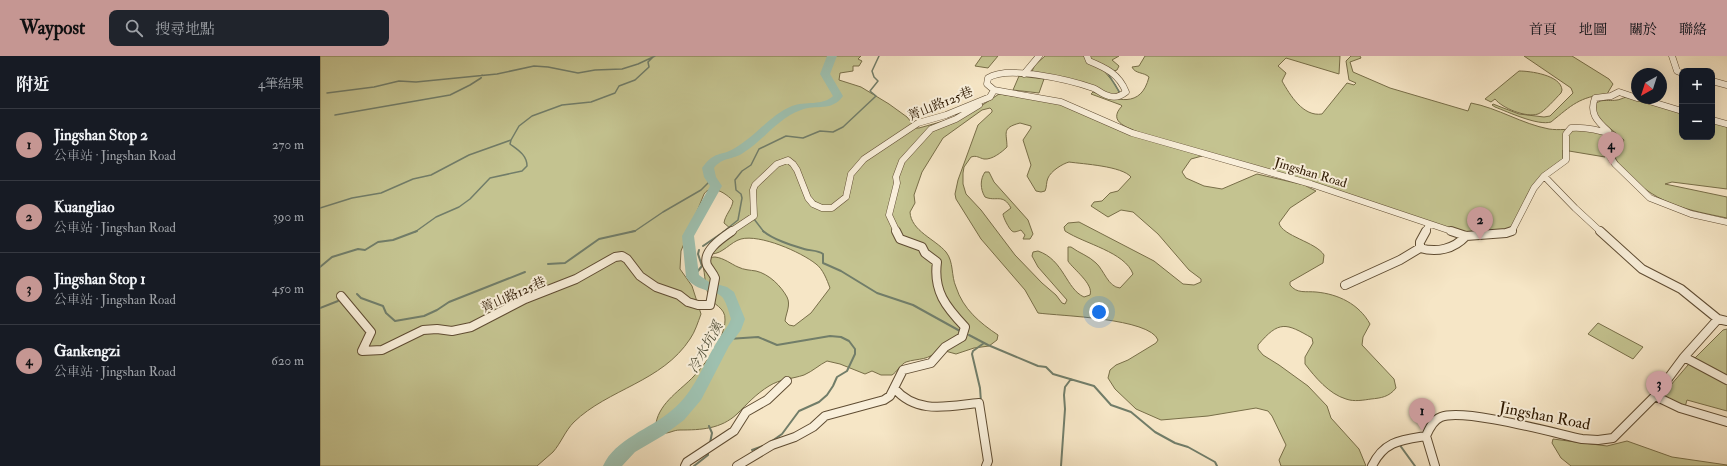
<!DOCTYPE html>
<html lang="zh-TW">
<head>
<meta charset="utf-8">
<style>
  body { margin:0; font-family:"IM FELL Double Pica","Noto Serif TC",serif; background:#20242c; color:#f1f3f6 }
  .controls { position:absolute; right:12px; top:12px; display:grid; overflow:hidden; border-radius:8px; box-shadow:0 4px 16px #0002 }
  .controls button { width:36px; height:36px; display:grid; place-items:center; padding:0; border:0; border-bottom:1px solid #363941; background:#171b24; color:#f1f3f6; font:20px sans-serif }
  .compass { position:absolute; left:1311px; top:12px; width:36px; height:36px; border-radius:50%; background:#171b24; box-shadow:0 4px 16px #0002; rotate:219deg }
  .you { position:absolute; left:779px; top:256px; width:14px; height:14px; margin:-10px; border:3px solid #fff; border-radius:50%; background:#1a73e8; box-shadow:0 0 0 6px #1a73e833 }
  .badge { display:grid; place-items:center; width:26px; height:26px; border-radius:50%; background:#c59692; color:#111; font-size:13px; font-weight:700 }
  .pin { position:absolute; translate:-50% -33px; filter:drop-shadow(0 1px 2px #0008) }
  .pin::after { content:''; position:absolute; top:21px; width:14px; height:12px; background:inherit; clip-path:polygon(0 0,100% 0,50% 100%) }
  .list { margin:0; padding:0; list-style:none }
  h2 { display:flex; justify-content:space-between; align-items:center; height:52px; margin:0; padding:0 16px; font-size:17px }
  h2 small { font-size:13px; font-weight:400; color:#9ea1a6 }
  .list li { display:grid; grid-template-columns:26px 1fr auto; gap:12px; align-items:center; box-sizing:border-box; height:72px; padding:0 16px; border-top:1px solid #363941 }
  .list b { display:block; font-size:15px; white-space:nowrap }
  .list p { margin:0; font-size:13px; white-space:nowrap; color:#9ea1a6 }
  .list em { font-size:13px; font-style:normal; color:#9ea1a6 }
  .icon { flex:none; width:22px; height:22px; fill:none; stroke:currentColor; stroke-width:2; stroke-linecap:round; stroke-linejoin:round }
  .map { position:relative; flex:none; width:1407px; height:410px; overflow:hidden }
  header { display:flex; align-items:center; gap:24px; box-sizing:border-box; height:56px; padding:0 20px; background:#c59692; color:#111 }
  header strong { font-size:19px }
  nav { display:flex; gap:22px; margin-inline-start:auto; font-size:14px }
  .search { width:280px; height:36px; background:#20242c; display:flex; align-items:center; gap:10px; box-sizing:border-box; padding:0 14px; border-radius:8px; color:#9ea1a6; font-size:15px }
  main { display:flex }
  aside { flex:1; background:#171b24 }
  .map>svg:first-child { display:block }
  .green { fill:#c4c390; stroke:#786e48; fill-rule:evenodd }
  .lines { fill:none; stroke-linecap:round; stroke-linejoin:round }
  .stream-far1 { stroke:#717d69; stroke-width:1.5 }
  .stream { stroke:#717d69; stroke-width:2 }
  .river { fill:#9ec0af; fill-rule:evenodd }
  .minor-far1-casing { stroke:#5f4c32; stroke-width:7 }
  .minor-casing { stroke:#5f4c32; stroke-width:10 }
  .minor-far1 { stroke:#f9efda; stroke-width:6 }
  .minor { stroke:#f9efda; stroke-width:8 }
  .labels { text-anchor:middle; stroke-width:4; stroke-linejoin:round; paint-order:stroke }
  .street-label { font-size:13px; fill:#2d1800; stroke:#f9efda }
  .water-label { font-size:14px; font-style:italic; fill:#55533d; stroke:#f9efda }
  .near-street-label { font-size:16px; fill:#2d1800; stroke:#f9efda }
</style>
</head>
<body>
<header>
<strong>Waypost</strong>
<div class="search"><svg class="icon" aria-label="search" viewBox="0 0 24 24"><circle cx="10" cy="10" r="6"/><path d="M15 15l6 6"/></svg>搜尋地點</div>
<nav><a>首頁</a><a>地圖</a><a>關於</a><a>聯絡</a></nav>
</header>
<main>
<aside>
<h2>附近<small>4筆結果</small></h2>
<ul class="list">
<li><span class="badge">1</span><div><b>Jingshan Stop 2</b><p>公車站 · Jingshan Road</p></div><em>270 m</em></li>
<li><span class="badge">2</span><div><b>Kuangliao</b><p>公車站 · Jingshan Road</p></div><em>390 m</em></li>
<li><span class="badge">3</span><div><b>Jingshan Stop 1</b><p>公車站 · Jingshan Road</p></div><em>450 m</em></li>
<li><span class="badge">4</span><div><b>Gankengzi</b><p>公車站 · Jingshan Road</p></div><em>620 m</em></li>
</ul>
</aside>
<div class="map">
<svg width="1407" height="410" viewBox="0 0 1407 410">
  <rect width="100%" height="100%" fill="#f6e6c6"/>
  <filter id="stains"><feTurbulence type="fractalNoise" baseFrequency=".005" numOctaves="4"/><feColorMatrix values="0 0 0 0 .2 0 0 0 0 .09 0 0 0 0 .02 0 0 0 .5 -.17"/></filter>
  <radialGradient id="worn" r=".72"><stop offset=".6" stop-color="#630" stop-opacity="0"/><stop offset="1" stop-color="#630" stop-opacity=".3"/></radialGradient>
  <!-- green -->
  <path class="green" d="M0 0H541L538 3 542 5 539 10H533V15L520 17 519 24 541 31 569 48 587 61 596 72H599L649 58 679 38 739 47 882 100 871 103 862 116 866 122 884 130 902 133 937 118 984 129 996 135 970 152 959 167C962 180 996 186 1004 199L1003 207 970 226V229C977 238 986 235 996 236 1018 238 1039 248 1050 268L1043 281 1042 289 1074 323 1076 332C1069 341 1061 342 1051 343 1044 344 1034 346 1026 343 1009 338 995 321 985 308V301L993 287 992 282C966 267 959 264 938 289V293L943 299 959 309 988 330 1007 350 1011 362 1039 393 1046 410H961L959 404 966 389 952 360 948 355 936 352 888 360 841 364 816 353 795 333 788 322 790 314 796 309 808 304 836 287 838 284C830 262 740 260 718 257L705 234 661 183 636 143 635 138 638 124 658 69 672 56V54L670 52 662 54 623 82 602 116 594 139 595 147 590 156C591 175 615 183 626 196 634 206 631 220 636 231 643 253 660 267 678 279L677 284 669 290 654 292 636 298 618 293C610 305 598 302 586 306 581 308 577 316 572 319H561L552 315 545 318 520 308 507 305C499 309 493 315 484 319 472 323 460 323 449 330 436 338 427 348 417 358 401 373 381 374 360 374 353 374 349 378 342 377L336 367C340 346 361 334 374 320 386 307 405 282 405 264 406 251 392 249 389 240 385 231 385 219 383 209 387 205 389 201 395 201 404 202 411 208 418 211 424 214 430 214 436 215 449 218 461 230 467 241 471 249 466 257 465 265L469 269 474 270 491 257 510 232C507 224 503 213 496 208 481 196 440 178 421 183 410 186 403 198 391 198L411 173 404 167C405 159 412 153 413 145 407 138 391 127 384 138L361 195 360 213 372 230 381 258C378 266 375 276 370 283 342 326 288 333 254 366 245 375 241 387 233 396 228 401 222 405 217 410H0ZM700 67 711 70V72L703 84 711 109 707 120 716 135 721 136 725 135C727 131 726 126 728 122 731 115 742 108 749 106 763 108 802 110 811 121L798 135 790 137 782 145 774 146 771 150 788 161 801 154 813 156 838 178 869 214 881 223V226L874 229 863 228 834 205 759 166 748 167 744 171 745 175C765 188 805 196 813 218L800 232C788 231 784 214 776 207 769 200 759 197 751 191H748V205C753 213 774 228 770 239L764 241C746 233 744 204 718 195L713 196 712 200 718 211 747 244 745 248 742 247 736 239 722 227 695 199 661 154 646 138 643 128V117L644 111 651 101C657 99 659 102 664 103 672 104 682 96 687 91 687 77 681 72 700 67Z
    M662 0H678L668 12 655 10Z
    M725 0H799L792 4 799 10 797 14 791 16 784 13V15L795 28 799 36 796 39H792L712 15 715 9Z
    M825 0H1020L1019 18 966 2 958 10 966 17 962 25C970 39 983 61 1002 58L1027 27 1034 29 1036 27 1029 24 1026 5 1031 0H1040L1041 2 1030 6 1033 16 1070 32 1148 55 1151 47C1178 52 1202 68 1229 73 1248 76 1278 66 1290 84L1289 89 1283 97 1285 101 1243 94V103L1222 118 1190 173 1151 178 1120 170 823 78C810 72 786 67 802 50L801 49 771 38 773 36C797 44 821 53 829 21 824 16 815 18 812 11L819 10Z
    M1204 0H1252L1289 23 1293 28 1287 38C1259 41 1252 49 1231 66 1218 70 1188 56 1175 51L1172 49 1173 48 1199 58 1224 61 1230 60 1253 37 1251 32Z
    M1199 15C1210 15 1241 19 1242 34L1241 37C1236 42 1224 56 1218 58 1206 62 1182 52 1175 43L1171 46 1165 43Z
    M699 20 724 23 719 37 693 34Z
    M1306 41 1362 57V81H1392V66L1407 70V133L1352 126 1345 128 1407 141V162C1368 154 1339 149 1310 120 1304 114 1298 109 1295 101L1304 84 1280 64 1273 56C1276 40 1285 46 1297 44 1299 44 1303 42 1306 41Z
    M665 116H669L674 126 708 164 713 178 710 183H703L705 179 701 174C698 175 694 177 692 175 689 173 683 161 683 158L691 152C683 137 676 146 665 141 660 133 660 123 665 116Z
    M1278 267 1323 291 1313 303 1268 278Z
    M1407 273V355L1367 344 1365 351 1344 340V337L1368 309 1403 274Z
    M1233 383 1287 390 1307 385 1352 401 1407 409V410H1251L1241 402 1232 387Z"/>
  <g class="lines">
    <!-- stream-far1 -->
    <path class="stream-far1" d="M787 16 800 37
      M7 37 54 31 79 25 96 26 177 18 214 10 228 11 258 17 275 14 302 13 318 8 335 0
      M15 59 130 39 150 29 161 22 162 19
      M0 152 32 142 61 137 93 123 111 119 149 99 191 84 199 70 212 60 242 49 271 46 295 37 299 30 315 24 329 11 328 6 333 1
      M434 163 444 176
      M95 176 116 161 139 151 150 143 170 122 202 115 207 110C207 99 198 94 190 88L191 84
      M310 176 315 175 343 156 381 134 390 125V121
      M403 176 418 164 422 142 421 138 416 134 415 124 422 115 431 109 439 93 466 80 483 82 500 75 513 76 523 71 556 40 550 35 558 25 554 21 552 15 559 0"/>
    <!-- stream -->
    <path class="stream" d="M443 175C454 184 471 189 484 193 491 195 498 194 503 198V207L521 215 557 237 593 249 640 275
      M383 190 405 175
      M228 208 245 207 279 183 315 175
      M0 211 12 201 38 193 45 194 58 186 73 184 97 175
      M373 221 382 210 378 198 379 194
      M37 238 41 242 63 250 66 257 75 265 104 260 117 254 129 246 205 216
      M0 252 18 245
      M649 279 668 289 718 310 726 311 733 318 774 330 791 349 811 356 835 376 855 387 868 391 895 406 897 410
      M408 283 438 281 457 289 510 280 521 281 529 285 535 293V298L527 315 517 321 513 330 507 339 499 346 479 355 462 378 452 385
      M661 346 660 332 652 298 653 295 664 287
      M389 370 392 377 390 387
      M1079 388 1095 410
      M432 394 443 390
      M374 410 388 399V396
      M741 410 745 353 744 339 745 331 751 323"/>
    <!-- river -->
    <path class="river" d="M507 0H517L510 18 523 40C512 56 496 48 481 54 458 62 443 85 423 97 413 104 402 101 394 112L396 121 402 130 374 180 379 219 389 226 407 231 414 236 425 263 421 274 409 290 381 344 364 364 344 379 315 396 302 410H283C295 383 330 373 351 355 375 336 383 308 398 284 403 276 408 271 411 263 409 257 407 248 403 242 397 233 376 237 366 221L362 180 390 130 384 121 382 112C395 94 400 101 415 92 436 80 450 59 472 50 485 45 503 50 513 40L500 18Z"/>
    <!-- minor-far1 casing -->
    <g class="minor-far1-casing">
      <path id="minor-far1" d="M767 0 769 5C786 12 799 18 806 36 801 40 795 42 789 40 783 39 778 34 773 32 750 24 688 9 668 22L667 28 674 34 741 46 812 77 991 128 1134 176
        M1352 0 1357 15 1362 17
        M704 18 719 0
        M1392 25 1407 29
        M1319 42 1362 55
        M1392 64 1407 68
        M1288 75C1277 65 1269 57 1275 42L1291 40 1299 36 1317 42
        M1224 120 1255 152 1281 176
        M410 176 434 160 433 134 435 129 457 108 468 104 473 108 477 114 488 142 493 148 502 152H512L526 141 531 118 544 103 598 67 626 59 670 41 674 34
        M577 176 569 159 577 127 576 121 582 105 611 73 636 63 659 49
        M1105 176 1109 169
        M1189 176 1192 175 1214 132 1224 120 1246 104V78L1251 72C1266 71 1279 74 1293 79L1297 89 1291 102 1295 108 1330 142 1371 158 1407 166"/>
    </g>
    <!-- minor casing -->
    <g class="minor-casing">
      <path id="minor" d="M1131 175 1146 180 1186 177 1192 175
        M1280 175 1322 213 1361 233 1398 263 1407 265
        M1100 192C1117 197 1134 193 1146 180
        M1025 229 1080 204 1100 192V186L1106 175
        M21 240 51 276 42 295 62 294 103 274 117 273 132 275 151 271 205 243 256 223 295 201 302 200 307 203 320 220 336 231 359 239 368 246 378 249H390L395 222C393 217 389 213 387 209 382 195 402 182 412 175
        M1364 301 1407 324
        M574 332C597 359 628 350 659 347L668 405 666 410
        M1335 340 1360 352 1407 366
        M365 410 367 406 414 375 426 356 447 344 467 325
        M417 410 452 389 475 381 493 371 505 360 564 344 570 340 583 314 611 307 625 291 642 281 645 271C626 251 613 235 617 206L605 197 602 191 580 183 576 175
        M1052 410C1064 385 1081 384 1106 380
        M1115 410 1106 380C1109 373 1113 364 1121 361 1144 352 1234 377 1262 383L1278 384 1293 382 1335 340 1364 301 1398 263"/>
    </g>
    <!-- minor-far1 -->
    <use href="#minor-far1" class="minor-far1"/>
    <!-- minor -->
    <use href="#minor" class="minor"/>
  </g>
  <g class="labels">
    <!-- street labels -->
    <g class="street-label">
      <text transform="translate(620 47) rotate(-22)" y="5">菁山路125巷</text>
      <text transform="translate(991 116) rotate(17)" y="5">Jingshan Road</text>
      <text transform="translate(193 238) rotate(-24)" y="5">菁山路125巷</text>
    </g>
    <!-- water labels -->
    <g class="water-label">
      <text transform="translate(385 291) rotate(-61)" y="5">冷水坑溪</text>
    </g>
    <!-- near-street labels -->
    <g class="near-street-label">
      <text transform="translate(1225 359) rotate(11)" y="6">Jingshan Road</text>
    </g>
  </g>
  <rect width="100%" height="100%" filter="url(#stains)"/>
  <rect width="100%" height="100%" fill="url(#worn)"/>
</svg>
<div class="controls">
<button>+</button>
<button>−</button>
</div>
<svg class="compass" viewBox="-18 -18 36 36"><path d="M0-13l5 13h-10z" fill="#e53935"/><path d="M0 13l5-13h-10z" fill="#9ea1a6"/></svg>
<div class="you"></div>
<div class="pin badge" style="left:1102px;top:375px">1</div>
<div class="pin badge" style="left:1160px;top:184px">2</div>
<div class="pin badge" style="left:1339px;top:348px">3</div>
<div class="pin badge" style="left:1291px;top:109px">4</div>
</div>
</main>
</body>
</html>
